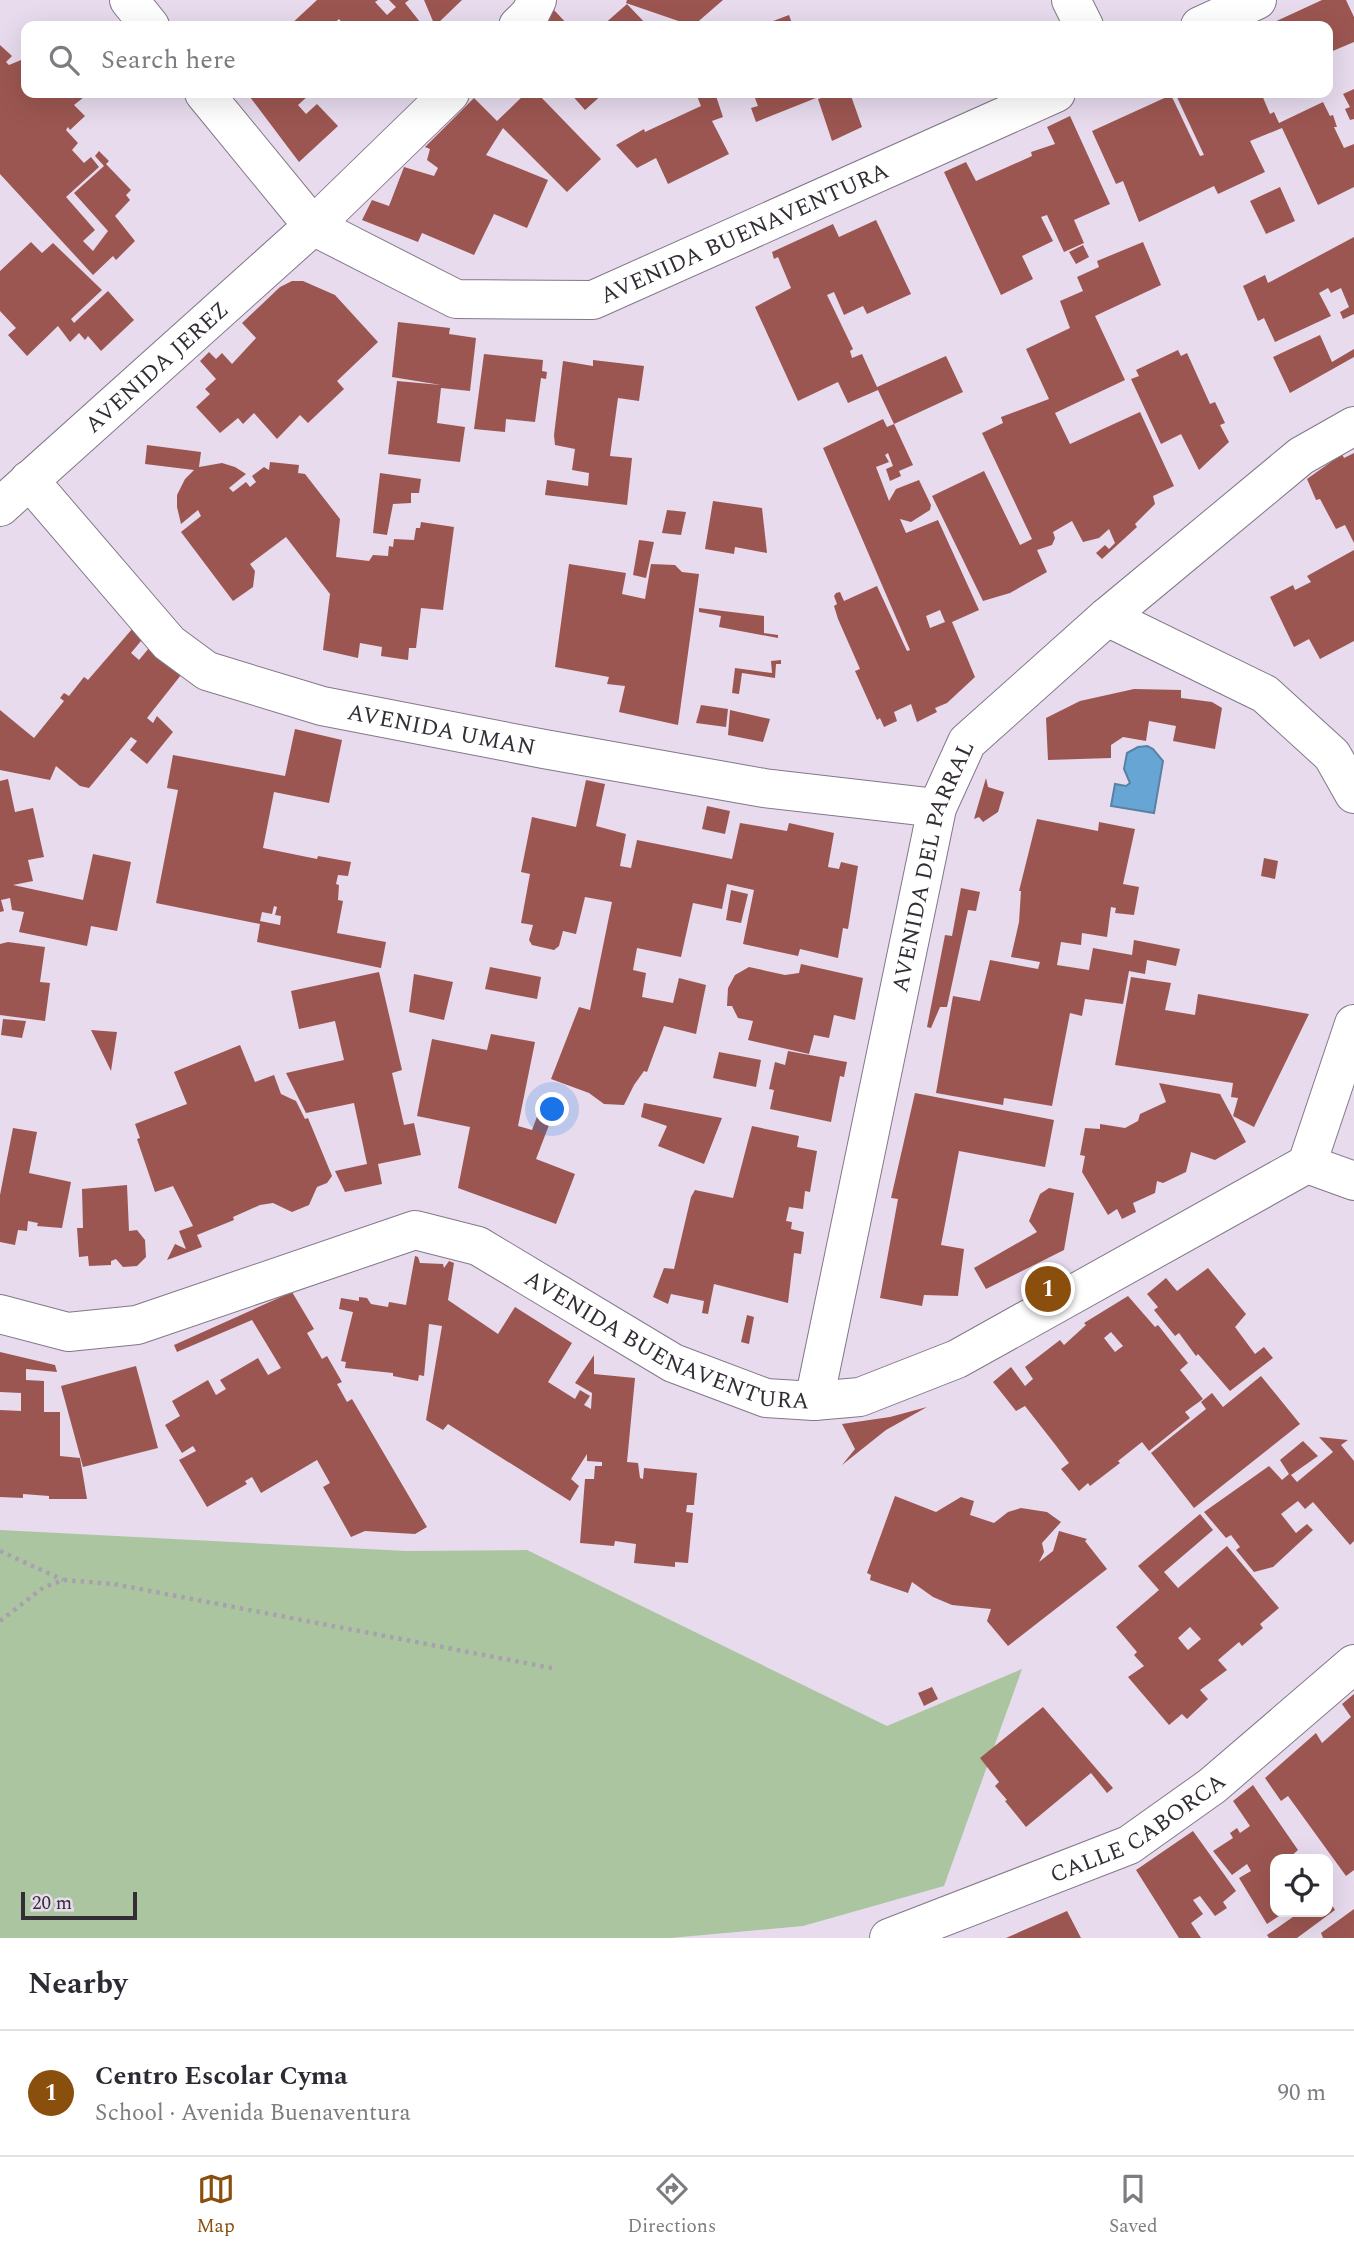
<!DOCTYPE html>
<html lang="en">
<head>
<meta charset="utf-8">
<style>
  body { margin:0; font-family:Spectral,serif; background:#f7f7f7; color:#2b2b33 }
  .controls { position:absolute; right:21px; bottom:21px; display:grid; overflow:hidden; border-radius:14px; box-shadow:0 7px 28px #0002 }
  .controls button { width:63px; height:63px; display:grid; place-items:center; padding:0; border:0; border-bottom:2px solid #e1e1e2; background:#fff; color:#2b2b33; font:35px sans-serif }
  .scale { position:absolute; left:21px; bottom:18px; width:116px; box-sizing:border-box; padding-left:7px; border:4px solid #332e35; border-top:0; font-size:19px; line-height:24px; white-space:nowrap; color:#332e35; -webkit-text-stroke:5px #e7dbed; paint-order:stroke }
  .you { position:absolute; left:553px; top:1110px; width:24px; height:24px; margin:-18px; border:5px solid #fff; border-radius:50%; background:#1a73e8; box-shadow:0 0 0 10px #1a73e833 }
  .badge { display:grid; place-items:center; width:46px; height:46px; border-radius:50%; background:#8a4e0d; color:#fff; font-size:23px; font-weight:700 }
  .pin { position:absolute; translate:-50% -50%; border:4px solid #fff; box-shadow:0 2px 7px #0006 }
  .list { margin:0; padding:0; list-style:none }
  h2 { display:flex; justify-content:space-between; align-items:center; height:91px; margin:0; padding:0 28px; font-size:30px }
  h2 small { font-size:23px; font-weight:400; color:#7c7c81 }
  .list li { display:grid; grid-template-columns:46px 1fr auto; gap:21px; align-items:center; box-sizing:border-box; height:126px; padding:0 28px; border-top:2px solid #e1e1e2 }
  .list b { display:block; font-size:26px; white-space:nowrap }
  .list p { margin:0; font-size:23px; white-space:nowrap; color:#7c7c81 }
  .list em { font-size:23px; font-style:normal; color:#7c7c81 }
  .icon { flex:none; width:38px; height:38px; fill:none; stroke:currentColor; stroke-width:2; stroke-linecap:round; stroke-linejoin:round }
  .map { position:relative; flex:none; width:1354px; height:1938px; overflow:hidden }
  .search { position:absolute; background:#fff; box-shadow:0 7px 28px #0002; left:21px; right:21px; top:21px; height:77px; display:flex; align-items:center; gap:18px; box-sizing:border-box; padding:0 24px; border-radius:14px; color:#7c7c81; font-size:26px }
  .sheet { height:217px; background:#fff }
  nav { display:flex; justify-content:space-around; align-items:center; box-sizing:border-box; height:98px; border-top:2px solid #e1e1e2; background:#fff; font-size:19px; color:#7c7c81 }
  nav a { display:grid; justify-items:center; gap:4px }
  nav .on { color:#8a4e0d }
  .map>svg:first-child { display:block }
  .green { fill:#aac59f }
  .water { fill:#67a6d4; stroke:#5782a4; stroke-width:2 }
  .building { fill:#9c5651; fill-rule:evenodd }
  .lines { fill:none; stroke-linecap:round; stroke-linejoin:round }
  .minor-casing { stroke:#827888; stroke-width:40 }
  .path { stroke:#a9a0ae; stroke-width:4.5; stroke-dasharray:3.5 5; stroke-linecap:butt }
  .minor { stroke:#fff; stroke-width:38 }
  .labels { text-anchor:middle; stroke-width:7; stroke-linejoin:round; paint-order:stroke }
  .street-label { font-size:23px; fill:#332e35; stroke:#e7dbed }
</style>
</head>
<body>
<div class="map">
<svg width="1354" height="1938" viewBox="0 0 1354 1938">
  <rect width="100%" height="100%" fill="#e7dbed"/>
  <!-- green -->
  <path class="green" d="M0 1530 406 1551 527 1550 887 1726 1022 1669 944 1886 803 1926 670 1938H0Z"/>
  <!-- water -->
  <path class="water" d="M1147 746 1153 749 1163 761 1154 813 1111 806 1115 784 1126 786 1130 783 1124 769 1127 753 1138 747Z"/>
  <!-- building -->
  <path class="building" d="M317 0H378L375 2 387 15 396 7 389 0H409L405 3 420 22 415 26H363L361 24 345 26 339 19 331 26H289Z
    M424 0H462L435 26Z
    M627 0H723L693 26 626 3Z
    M1322 0H1346L1354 17V42L1328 53V26H1271L1270 24Z
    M627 4 648 26H602Z
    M554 10 569 26H539Z
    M789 15 793 26H760Z
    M0 45 12 56 6 62 9 65 21 60 26 65V74L22 79 26 84V93H89L74 105 85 116 70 130 68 127 66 130 78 143 72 150 84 163 91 157 99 167 66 197 95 230 83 241 93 251 108 231 74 193 104 166 95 156 99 151 109 161 106 164 131 190 126 195 130 200 115 216 135 241 116 260 113 256 93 275 0 174Z
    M1354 89V119L1350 120 1345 109 1350 107 1343 94Z
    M247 93H306L309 95 298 105 306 114 317 104 338 126 299 162Z
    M526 93H537L601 159 567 192 503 128 486 155 548 180 527 228 494 214 474 255 422 233 418 242 362 220 372 200 389 206 404 167 434 176 438 168 427 160 430 149 425 147 474 98 497 121Z
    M570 93H604L585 110Z
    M705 93H715L723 117 712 121 729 154 668 184 656 158 637 168 616 145 644 129 645 132 701 106 697 96Z
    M753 93H820L821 96 756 122 751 108 758 106Z
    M836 93H850L862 127 832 141 818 99Z
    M1175 93H1261L1270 114 1274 112 1279 123 1323 102 1330 116 1333 115 1337 127H1334L1344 148 1354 144V187L1318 205 1282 128 1250 141 1265 172 1218 194 1214 186 1139 222 1123 181 1116 184 1092 131 1171 95 1200 156 1204 155Z
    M1070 116 1110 204 1074 220 1084 243 1064 252 1047 215 1041 217 1053 241 1022 256 1033 279 1001 295 944 172 966 162 976 181 1021 161 1032 156 1031 152 1055 144 1047 127Z
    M1280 187 1295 221 1266 234 1250 201Z
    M876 220 911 294 867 314 863 306 844 315 834 292 827 295 853 349 850 351 852 358 862 354 877 387 946 356 963 392 894 424 878 390 848 403 838 382 798 401 755 307 791 288 778 257 774 259 772 252 833 224 839 237Z
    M1354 237V314L1343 319 1340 312 1349 307 1341 288 1331 293 1328 288 1319 293 1331 316 1275 342 1264 318 1258 321 1243 286 1265 275 1268 283Z
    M31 242 42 253 53 243 102 290 71 319 74 323 108 291 134 320 101 351 88 336 85 340 79 333 70 342 58 326 27 356 8 335 16 328 0 311V271Z
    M1143 242 1161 285 1095 316 1125 380 1055 413 1070 444 1140 412 1174 486 1153 496 1155 504 1135 524 1137 527 1102 559 1096 553 1105 545 1109 549 1115 543 1109 529 1099 538 1083 542 1072 521 1053 532 1055 538 1052 545 1037 550 1047 572 1010 593 983 601 932 496 984 471 1020 545 1032 539 982 433 1003 423 1001 417 1049 399 1026 349 1070 328 1060 301 1083 291 1077 277 1099 267 1097 261Z
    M1083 245 1089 257 1076 264 1069 252Z
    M292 281H303L335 295 378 342 337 381 344 389 308 423 300 415 277 439 254 413 243 424 238 418 220 433 196 407 210 394 205 389 216 379 200 361 209 352 216 359 222 353 232 364 256 338 242 323 280 287Z
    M398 322 450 328 449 334 476 338 470 391 441 388 437 423 465 427 460 462 388 454 397 381 441 385 392 377Z
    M1320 335 1332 362 1354 349V357L1290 393 1273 357Z
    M1178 350 1181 356 1187 353 1210 404 1215 402 1225 423 1220 425 1229 442 1199 470 1181 434 1161 444 1131 379 1139 376 1136 370Z
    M484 354 543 360 542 371 547 372 546 379 541 378 535 422 506 419 505 432 474 429Z
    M593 360 644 366 639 401 618 398 610 456 632 458 627 505 545 495 547 480 588 486 589 473 572 470 575 449 555 445 554 435 563 361 593 366Z
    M883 419 887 427 894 424 913 465 899 471 901 476 890 481 886 469 893 466 888 453 885 455 889 462 876 467 889 501 896 489 919 480 931 505 930 510 911 522 900 519 906 533 938 520 979 610 952 622 975 677 947 703 935 708 937 712 917 722 911 704 894 712 897 721 884 727 880 718 877 720 855 671 860 669 838 619 834 606 837 604 834 596 836 593 840 592 844 601 877 586 907 651 910 650 823 448ZM940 610 945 622 930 628 926 616Z
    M147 445 201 452 199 467 222 463 235 467 246 474 229 488 233 492 246 482 250 487 256 482 252 476 264 467 269 470 270 462 299 465 298 473 305 474 340 519 336 557 369 561 373 555 388 556 389 546 393 547 394 539 414 540 416 528H420L421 522 454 527 443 610 421 608 416 648H409L408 660 381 656 382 647 360 643 358 658 323 650 330 594 286 537 250 564 255 571 253 587 233 601 181 532 201 516 198 510 181 524 177 507V495L185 479 194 470 145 464Z
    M1354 453V543L1345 525 1336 529 1320 499 1316 500 1307 479 1342 454 1344 458Z
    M380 473 421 479 419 493H411V503L393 504 387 535 373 533Z
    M713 501 762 508 767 553 735 547 734 554 705 549Z
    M667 510 686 512 681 535 662 533Z
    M639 540 654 542 646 578 633 575Z
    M1354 550V641L1320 659 1309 639 1294 647 1270 597 1293 585 1295 590 1311 582 1307 576Z
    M569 564 626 573 622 594 645 599 651 564 675 565 682 572 699 574 678 725 619 712 625 686 607 684 609 677 555 667Z
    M699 608 764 616V633L778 635V638L719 627 721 616 699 612Z
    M133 628 181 675 147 718 153 723 157 716 173 732 147 764 130 750 137 741 131 737 89 788 80 786 56 766 50 780 0 770V710L34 738 64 701 60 698 64 693 69 696 84 677 88 680ZM141 641 149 648 139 660 131 653Z
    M781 660V664H776L775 678 742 673 739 694 732 693 735 668 772 673 771 661Z
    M1134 689 1181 690V698L1212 702 1222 708 1215 749 1173 741 1176 726 1149 721 1146 741 1123 737 1111 745V758L1048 760 1046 718 1080 701Z
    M701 705 728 709 726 727 696 723Z
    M730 710 770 719 763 742 728 735Z
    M295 729 342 740 329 803 274 792 263 848 317 859 318 856 351 862 348 876 338 875 336 884 339 885 338 900 343 901 337 933 386 942 381 968 257 942 260 924 156 903 178 790 167 788 173 755 285 776ZM274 906 277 907 275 915 281 916 280 925 260 921 262 912 272 914Z
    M986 778 988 787 1004 792 998 812 983 822 979 817 974 819Z
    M8 779 15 812 33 808 44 857 28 860 33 881 13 885 83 900 93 854 131 862 117 931 91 926 87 946 19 932 24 912 12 910 10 898 1 900 4 911 0 912V781Z
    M586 780 605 784 596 826 626 834 620 866 631 868 637 840 732 859 740 823 787 831 789 823 834 833 828 867 839 869 841 862 858 866 848 929 843 928 838 958 800 949 798 956 743 944 754 890 727 884 722 909 693 903 681 957 637 948 633 970 646 973 642 997 673 1003 679 978 706 985 696 1034 664 1026 647 1072 644 1071 634 1085 624 1105 604 1104 589 1093 551 1079 579 1007 590 1010 612 902 585 897 576 934 563 931 559 946 554 950 532 945 529 940 533 925 521 923 530 874 521 872 532 817 576 827Z
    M707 806 730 811 725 834 702 829Z
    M1037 819 1098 831 1099 822 1135 829 1123 884 1139 887 1134 915 1115 913 1116 908 1111 907 1107 937 1082 933 1081 945 1061 942 1057 965 1089 970 1093 948 1132 955 1134 940 1180 949 1176 966 1147 960 1145 974 1129 971 1123 1004 1085 999 1082 1016 1070 1013 1052 1106 1004 1098 1003 1105 936 1093 953 996 980 1001 990 960 1038 969 1040 962 1011 957 1019 922 1021 891H1019Z
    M1264 858 1278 861 1275 879 1261 876Z
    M961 888 980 892 976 911 968 910 947 1007H940L931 1028 927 1027 945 935 952 936Z
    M731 890 748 894 741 923 726 920Z
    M8 942 45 947 40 982 50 983 45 1021 0 1015V944Z
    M801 964 863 978 855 1020 834 1015 829 1038 814 1035 809 1054 748 1040 753 1021 738 1018 732 1006H727L728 988 735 975 749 967 785 975 799 973Z
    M490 967 541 977 537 999 485 989Z
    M379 972 402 1070 392 1073 404 1125 414 1123 421 1155 378 1164 382 1184 345 1192 335 1171 367 1164 354 1103 306 1113 286 1073 344 1060 335 1021 299 1029 291 991Z
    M414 974 453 982 444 1020 409 1012Z
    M1131 977 1171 983 1165 1010 1195 1015 1198 994 1309 1014 1254 1127 1233 1116 1238 1098 1231 1097 1233 1083 1115 1065Z
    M3 1019 26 1021 22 1038 1 1035Z
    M91 1030 117 1032 111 1071Z
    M491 1034 535 1042 518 1126 532 1130 546 1093 559 1099 536 1159 575 1174 556 1224 458 1188 470 1127 417 1116 432 1039 487 1050Z
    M240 1045 255 1082 274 1075 281 1094 296 1101 305 1119 308 1118 332 1176 327 1183 317 1187 309 1205 292 1212 273 1203 260 1205 233 1217 234 1220 197 1235 202 1247 167 1260 175 1244 186 1249 179 1231 193 1226 173 1186 155 1192 137 1139 140 1138 135 1124 187 1104 174 1072Z
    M788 1051 847 1062 844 1077 840 1076 831 1122 770 1109 774 1090 769 1089 775 1062 785 1065Z
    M719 1052 761 1060 756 1087 713 1078Z
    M1159 1083 1220 1094 1246 1142 1215 1160 1191 1152 1186 1172 1163 1183 1157 1181 1155 1193 1133 1203 1136 1212 1122 1219 1117 1209 1108 1215 1082 1172 1085 1156 1080 1155 1085 1128 1100 1129V1124L1125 1128 1138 1121 1140 1114 1166 1102Z
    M915 1093 1054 1120 1045 1167 959 1151 941 1245 964 1249 958 1296 924 1295 922 1306 880 1298 898 1199 891 1198Z
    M644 1103 722 1118 704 1164 658 1146 667 1126 641 1117Z
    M752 1126 799 1136 797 1147 817 1151 810 1192 805 1191 803 1209 789 1207 786 1221 792 1222 791 1229 804 1232 801 1254 794 1253 788 1303 714 1284 708 1314 702 1313 704 1301 671 1294 668 1304 653 1297 664 1268 674 1269 691 1197 695 1190 733 1198Z
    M13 1128 37 1132 29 1173 71 1182 62 1228 37 1226 38 1223 28 1221 27 1231 18 1230 15 1245 0 1242V1195Z
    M127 1185 129 1231 137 1230 145 1240 146 1257 137 1266 123 1267 116 1259 111 1261V1265L89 1266 88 1256 79 1257 77 1228H83L82 1189Z
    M1049 1188 1074 1193 1064 1250 986 1289 974 1268 1037 1232 1029 1221 1040 1194Z
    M415 1256 418 1257 420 1263 443 1264 444 1268 449 1261 454 1263 448 1300 498 1334 515 1307 572 1343 548 1382 575 1399 580 1390 590 1396 584 1405 591 1409 592 1393 575 1383 594 1355V1374L635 1378 627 1462 638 1463 640 1478 643 1479 644 1468 697 1473 694 1505H687L686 1512 693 1513 688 1563 675 1562V1567L634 1563 636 1544 615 1541 614 1546 580 1543 585 1479H594L595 1466H602V1462L587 1461V1454L571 1479 579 1486 570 1501 448 1424 443 1430 426 1420 442 1326 429 1324 424 1376 419 1375 418 1381 393 1376V1373L345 1368 346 1362 341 1361 353 1312 339 1309 341 1298 359 1301V1297L367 1298 371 1304 388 1307 389 1302 406 1305Z
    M1208 1268 1246 1314 1235 1327 1255 1354 1264 1347 1273 1358 1230 1391 1198 1354 1196 1356 1179 1333 1175 1336 1154 1310 1158 1307 1147 1294 1166 1278 1177 1291Z
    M292 1292 314 1329 307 1333 322 1359 327 1356 342 1382 337 1384 347 1402 352 1399 427 1527 415 1534 365 1531 351 1537 323 1487 330 1483 317 1460 261 1493 252 1477 245 1481 247 1484 207 1507 179 1460 196 1451 193 1446 182 1453 165 1425 180 1416 172 1401 208 1380 216 1395 226 1389 220 1380 258 1358 268 1375 281 1368 252 1320 177 1352 174 1345Z
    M1128 1296 1155 1327 1158 1325 1188 1363 1180 1370 1203 1399 1185 1412 1190 1418 1149 1451 1142 1442 1118 1461 1120 1463 1090 1486 1088 1483 1079 1491 1061 1469 1069 1463 1054 1443 1025 1406 1016 1411 993 1382 1011 1367 1025 1386 1033 1379 1025 1367 1060 1340 1064 1345 1086 1325 1084 1323ZM1111 1332 1123 1346 1115 1352 1104 1338Z
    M747 1315 754 1317 749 1344 741 1342Z
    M0 1352 55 1365 57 1372 26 1369V1380L44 1381V1412H60V1456L80 1458 87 1499H49V1496L23 1494V1498L0 1497V1410L21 1411V1393L0 1392Z
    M136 1366 158 1448 83 1467 61 1386Z
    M1261 1376 1300 1424 1194 1508 1151 1453 1206 1409 1201 1402 1212 1393 1223 1407Z
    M927 1407 886 1430 842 1465 855 1449 842 1424 890 1417Z
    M1319 1437 1348 1440 1341 1445 1354 1461V1541L1350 1545 1313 1502 1305 1509 1298 1501 1281 1514 1296 1533 1307 1524 1313 1530 1273 1567 1254 1572 1236 1550 1240 1547 1231 1535 1226 1538 1204 1512 1269 1466 1282 1480 1289 1474 1280 1460 1303 1441 1318 1456 1291 1475 1297 1482 1333 1452Z
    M895 1496 936 1512 961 1497 974 1501 970 1515 994 1523 1008 1512 1021 1508 1047 1512 1061 1522 1042 1543 1044 1552 1039 1562 1053 1551 1059 1531 1087 1539 1085 1541 1107 1569 1008 1646 987 1621 991 1609 952 1605 933 1597 912 1582 908 1593 870 1580 871 1575 867 1573Z
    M1200 1514 1213 1530 1164 1572 1178 1588 1227 1546 1279 1608 1260 1624 1263 1628 1242 1646 1239 1642 1218 1660 1227 1670 1200 1690 1208 1699 1187 1719 1182 1714 1169 1725 1128 1677 1144 1666 1134 1655 1137 1652 1116 1627 1159 1590 1138 1566ZM1190 1627 1201 1639 1188 1650 1178 1638Z
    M932 1687 938 1699 924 1706 918 1693Z
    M1354 1694V1870L1346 1876 1288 1796 1281 1801 1265 1778 1316 1733 1322 1743 1351 1717 1342 1704Z
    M1043 1707 1113 1788 1107 1793 1091 1773 1026 1827 1005 1801 1007 1800 995 1786 999 1782 980 1758Z
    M1253 1785 1298 1850 1288 1859H1275V1912H1285L1267 1924 1239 1878 1251 1871 1247 1864 1232 1875 1213 1851 1233 1838 1230 1833 1237 1828 1240 1833 1250 1826 1233 1801Z
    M1193 1831 1236 1891 1223 1902 1227 1908 1215 1916 1200 1896 1193 1900 1203 1914 1191 1923 1201 1938H1179L1136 1870Z
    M1328 1898 1335 1910 1297 1938H1269L1267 1935 1300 1912H1328Z
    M1354 1909V1938H1323L1321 1933Z
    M1067 1911 1081 1938H1006Z"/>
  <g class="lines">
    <!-- minor casing -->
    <g class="minor-casing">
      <g id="minor">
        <path d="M129 0 150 26"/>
        <path d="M1071 0 1084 26"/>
        <path d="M518 26 530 14 537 0"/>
        <path d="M1200 26 1257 0"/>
        <path id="s1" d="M204 93 313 226 456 299 593 300 1056 93"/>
        <path id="s2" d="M29 480 169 643 207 671 322 706 544 749 764 788 937 808"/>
        <path id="s3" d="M0 507 313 226 450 93"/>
        <path d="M1107 617 1265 694 1332 755 1354 794"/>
        <path d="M1307 1164 1354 1024"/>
        <path d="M1307 1164 1354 1181"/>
        <path id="s4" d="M0 1314 68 1332 137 1325 415 1230 478 1246 673 1363 766 1398 814 1401 860 1397 957 1359 1307 1164"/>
        <path id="s5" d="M814 1401 937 808 967 742 1107 617 1301 456 1354 426"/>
        <path id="s6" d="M889 1938 1129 1845 1212 1786 1354 1664"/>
      </g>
    </g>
    <!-- path -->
    <path class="path" d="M0 1551 63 1580
      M0 1621 44 1587 64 1580 114 1584 557 1669"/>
    <!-- minor -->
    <use href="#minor" class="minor"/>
  </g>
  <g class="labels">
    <!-- street labels -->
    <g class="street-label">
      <text dy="8" stroke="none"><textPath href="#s1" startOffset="635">AVENIDA BUENAVENTURA</textPath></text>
      <text dy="8" stroke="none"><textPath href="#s3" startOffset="210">AVENIDA JEREZ</textPath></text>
      <text dy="8" stroke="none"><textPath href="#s2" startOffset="504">AVENIDA UMAN</textPath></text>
      <text dy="8" stroke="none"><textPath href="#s5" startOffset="548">AVENIDA DEL PARRAL</textPath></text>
      <text dy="8" stroke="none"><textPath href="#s4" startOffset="712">AVENIDA BUENAVENTURA</textPath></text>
      <text dy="8" stroke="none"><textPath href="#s6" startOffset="273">CALLE CABORCA</textPath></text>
    </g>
  </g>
</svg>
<div class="controls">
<button><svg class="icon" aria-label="locate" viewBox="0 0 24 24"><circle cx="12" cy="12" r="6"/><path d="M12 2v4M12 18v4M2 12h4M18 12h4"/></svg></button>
</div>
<div class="scale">20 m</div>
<div class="you"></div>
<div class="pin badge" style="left:1048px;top:1289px">1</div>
<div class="search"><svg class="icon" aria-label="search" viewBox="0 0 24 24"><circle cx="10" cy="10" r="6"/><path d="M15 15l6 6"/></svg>Search here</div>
</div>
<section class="sheet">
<h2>Nearby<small></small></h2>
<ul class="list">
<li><span class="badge">1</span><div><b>Centro Escolar Cyma</b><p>School · Avenida Buenaventura</p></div><em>90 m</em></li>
</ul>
</section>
<nav>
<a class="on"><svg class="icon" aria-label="map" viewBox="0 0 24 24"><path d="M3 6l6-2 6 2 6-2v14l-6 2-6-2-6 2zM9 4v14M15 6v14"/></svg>Map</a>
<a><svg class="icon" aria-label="directions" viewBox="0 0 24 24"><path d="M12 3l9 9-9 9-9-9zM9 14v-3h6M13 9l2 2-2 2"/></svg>Directions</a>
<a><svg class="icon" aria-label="saved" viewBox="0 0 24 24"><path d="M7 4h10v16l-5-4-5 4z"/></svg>Saved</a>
</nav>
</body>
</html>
